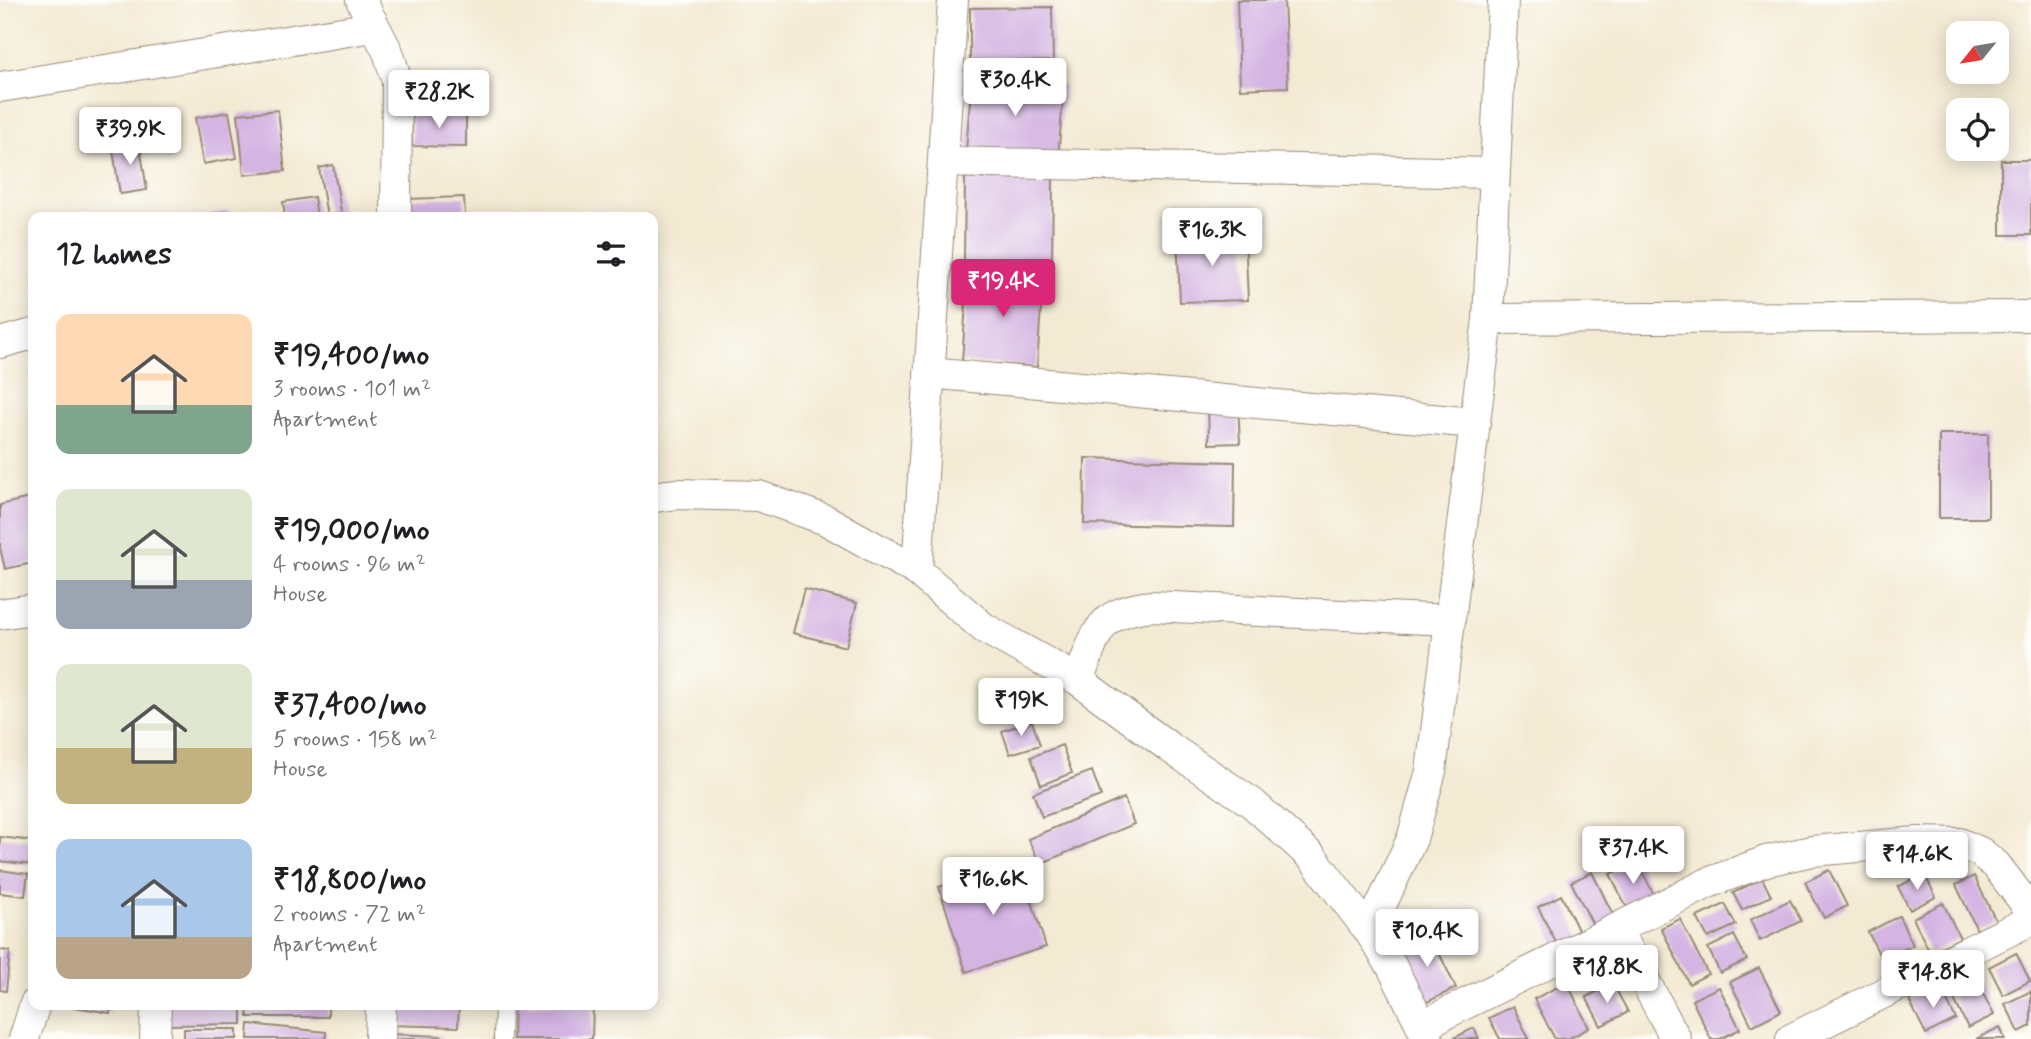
<!DOCTYPE html>
<html lang="en">
<head>
<meta charset="utf-8">
<style>
  :root { --surface:#fff; --page:#f2f2f2; --text:#202124; --muted:#757577; --accent:#db2777 }
  body { margin:0; font-family:Mynerve,sans-serif; background:var(--page); color:var(--text); height:100vh; display:flex; flex-direction:column; font-size:26px; white-space:nowrap }
  * { box-sizing:border-box; margin:0 }
  p { font-size:23px; color:var(--muted) }
  .icon { flex:none; width:38px; height:38px; fill:none; stroke:currentColor; stroke-width:2; stroke-linecap:round; stroke-linejoin:round }
  .map { position:relative; flex:1; overflow:hidden }
  .drawer { position:absolute; left:28px; top:212px; width:630px; height:798px; display:flex; flex-direction:column; background:var(--surface); border-radius:14px; box-shadow:0 4px 18px #0003 }
  .drawer>* { flex:none }
  .needle { width:46px; rotate:240deg }
  .tools { position:absolute; left:1946px; top:21px; display:grid; gap:14px }
  .tools a { display:grid; place-items:center; width:63px; height:63px; border-radius:14px; background:var(--surface); box-shadow:0 4px 18px #0003; font-size:35px }
  .price { position:absolute; translate:-50% -60px; padding:0 16px; border-radius:7px; background:#fff; color:#222; font-size:23px; line-height:46px; filter:drop-shadow(0 2px 4px #0008) }
  .price::after { content:''; position:absolute; left:50%; top:42px; width:21px; height:16px; margin-left:-10px; background:inherit; clip-path:polygon(0 0,100% 0,50% 100%) }
  .price.selected { background:var(--accent); color:#fff }
  ul { padding:0; list-style:none }
  li { display:flex; align-items:center; gap:21px; height:175px; padding:0 28px }
  li span { display:grid; place-items:center; flex:none; width:196px; height:140px; border-radius:14px; color:#555 }
  li>.icon { margin-inline-start:auto }
  span .icon { width:84px; height:84px; fill:#fffc; stroke-width:1 }
  li b { font-size:30px }
  h2 { display:flex; justify-content:space-between; align-items:center; height:84px; padding:0 28px; font-size:30px }
  .map>svg:first-child { display:block }
  .building { fill:#d4b4e3 }
  .lines { fill:none; stroke-linecap:round; stroke-linejoin:round }
  .service-casing { stroke:#978a78; stroke-width:18 }
  .minor-casing { stroke:#978a78; stroke-width:32 }
  .service { stroke:#fff; stroke-width:16 }
  .minor { stroke:#fff; stroke-width:30 }
</style>
</head>
<body>
<div class="map">
<svg width="2031" height="1039" viewBox="0 0 2031 1039">
  <rect width="100%" height="100%" fill="#fdfcf7"/>
  <filter id="ink" filterUnits="userSpaceOnUse"><feTurbulence type="fractalNoise" baseFrequency=".0143" numOctaves="2"/><feDisplacementMap in="SourceGraphic" scale="14" xChannelSelector="R" yChannelSelector="G"/><feConvolveMatrix kernelMatrix="1 2 1 2 8 2 1 2 1" color-interpolation-filters="sRGB"/></filter>
  <filter id="wash" filterUnits="userSpaceOnUse"><feTurbulence type="fractalNoise" baseFrequency=".00686" numOctaves="4" result="noise"/><feDisplacementMap in="SourceGraphic" scale="28" xChannelSelector="R" yChannelSelector="G"/><feGaussianBlur stdDeviation="1.57" result="paint"/><feColorMatrix in="noise" values="0 0 0 0 0 0 0 0 0 0 0 0 0 0 0 0 0 1.4 0 .05"/><feComposite in="paint" operator="in"/></filter>
  <g filter="url(#wash)">
    <rect width="100%" height="100%" fill="#f3ead3"/>
    <g id="blocks">
      <path class="building" d="M 1237,0 L 1284,0 L 1288,87 L 1240,89 Z
        M 1052,7 L 1053,61 L 970,62 L 970,8 Z
        M 972,76 L 1064,85 L 1058,159 L 966,151 Z
        M 278,110 L 285,171 L 244,175 L 238,114 Z
        M 229,112 L 237,158 L 203,164 L 195,118 Z
        M 412,112 L 466,113 L 466,147 L 412,146 Z
        M 139,140 L 147,190 L 120,194 L 112,144 Z
        M 2001,160 L 2031,160 L 2031,235 L 2001,235 Z
        M 333,165 L 342,217 L 327,217 L 319,168 Z
        M 965,177 L 1053,178 L 1052,262 L 964,261 Z
        M 314,197 L 317,217 L 285,217 L 283,202 Z
        M 464,197 L 465,217 L 407,217 L 406,199 Z
        M 228,211 L 229,217 L 202,217 L 202,216 Z
        M 1245,234 L 1248,300 L 1180,302 L 1177,236 Z
        M 968,272 L 1043,276 L 1037,367 L 962,362 Z
        M 1238,404 L 1240,443 L 1209,444 L 1208,405 Z
        M 1939,434 L 1988,434 L 1988,518 L 1939,518 Z
        M 1085,458 L 1235,462 L 1234,527 L 1084,524 Z
        M 33,497 L 33,563 L 5,569 L 0,548 L 0,505 Z
        M 804,589 L 857,603 L 846,647 L 793,633 Z
        M 1032,721 L 1040,745 L 1010,754 L 1002,731 Z
        M 1062,745 L 1072,773 L 1041,785 L 1031,757 Z
        M 1092,771 L 1101,796 L 1042,817 L 1033,793 Z
        M 1124,798 L 1134,824 L 1040,864 L 1028,839 Z
        M 0,837 L 33,841 L 33,865 L 0,861 Z
        M 1019,861 L 1046,947 L 966,972 L 939,887 Z
        M 1637,861 L 1655,897 L 1628,910 L 1610,874 Z
        M 0,870 L 28,874 L 25,896 L 0,893 Z
        M 1829,870 L 1847,906 L 1824,918 L 1805,882 Z
        M 1592,872 L 1615,919 L 1595,929 L 1571,882 Z
        M 1924,873 L 1936,897 L 1910,910 L 1898,887 Z
        M 1974,876 L 1996,921 L 1977,930 L 1956,885 Z
        M 1762,878 L 1771,896 L 1742,910 L 1733,893 Z
        M 1561,895 L 1583,940 L 1560,951 L 1538,907 Z
        M 1790,900 L 1801,921 L 1760,941 L 1750,920 Z
        M 1943,903 L 1960,938 L 1930,953 L 1913,918 Z
        M 1725,904 L 1736,925 L 1708,938 L 1697,917 Z
        M 1899,916 L 1913,945 L 1882,960 L 1868,932 Z
        M 1680,919 L 1708,974 L 1689,984 L 1661,928 Z
        M 1430,934 L 1456,988 L 1425,1003 L 1398,950 Z
        M 1734,935 L 1747,960 L 1720,973 L 1708,948 Z
        M 0,950 L 10,951 L 6,991 L 0,990 Z
        M 2016,953 L 2030,981 L 2003,995 L 1989,967 Z
        M 1759,968 L 1781,1011 L 1752,1026 L 1730,982 Z
        M 1976,980 L 1994,1015 L 1968,1028 L 1951,993 Z
        M 1567,982 L 1589,1028 L 1568,1039 L 1555,1039 L 1534,999 Z
        M 1613,984 L 1628,1012 L 1601,1026 L 1586,997 Z
        M 1939,985 L 1956,1019 L 1926,1034 L 1909,1000 Z
        M 1719,987 L 1740,1029 L 1720,1039 L 1711,1039 L 1692,1000 Z
        M 2031,991 L 2031,1026 L 2019,1032 L 2005,1004 Z
        M 57,1004 L 111,1004 L 110,1013 Z
        M 165,1004 L 242,1004 L 242,1024 L 165,1025 Z
        M 247,1004 L 328,1004 L 328,1017 L 248,1017 Z
        M 389,1004 L 459,1004 L 458,1027 L 389,1025 Z
        M 514,1004 L 593,1004 L 592,1039 L 513,1039 Z
        M 1513,1006 L 1529,1039 L 1500,1039 L 1489,1018 Z
        M 249,1024 L 326,1032 L 326,1039 L 248,1039 Z
        M 2000,1027 L 2005,1039 L 1976,1039 Z
        M 1474,1028 L 1479,1039 L 1452,1039 Z
        M 184,1029 L 237,1029 L 237,1039 L 184,1039 Z
        M 390,1034 L 442,1036 L 442,1039 L 390,1039 Z"/>
    </g>
  </g>
  <g filter="url(#ink)">
    <use href="#blocks" fill-opacity="0" stroke="#978a78" stroke-width="2"/>
    <g class="lines">
      <defs>
        <path id="service" d="M 502,1039 L 503,1004"/>
        <path id="minor" d="M 361,0 L 388,52 L 397,81 L 396,217
          M 0,87 L 373,27
          M 943,162 L 1495,173
          M 1488,319 L 2031,316
          M 0,343 L 33,334
          M 929,373 L 1475,423
          M 653,497 L 677,494 L 759,496 L 826,520 L 917,571 L 984,628 L 1078,680 L 1169,747 L 1252,803 L 1312,857 L 1369,931 L 1392,967 L 1428,1039
          M 917,571 L 953,0
          M 0,614 L 33,609
          M 1078,680 C 1098,632 1096,612 1152,606 L 1450,620
          M 1617,929 L 1676,1039
          M 1369,931 L 1412,839 L 1431,771 L 1488,319 L 1503,0
          M 1421,1026 L 1708,883 L 1766,861 L 1812,851 L 1917,842 L 1959,843 L 1980,852 L 1996,865 L 2031,911
          M 24,1039 L 35,1004
          M 155,1039 L 156,1004
          M 380,1039 L 381,1004
          M 1791,1039 L 2031,920"/>
      </defs>
      <use href="#service" class="service-casing"/>
      <use href="#minor" class="minor-casing"/>
      <use href="#service" class="service"/>
      <use href="#minor" class="minor"/>
    </g>
  </g>
</svg>
<div class="tools">
<a><svg class="needle" viewBox="-14 -14 28 28"><path d="M0-13l5 13h-10z" fill="#e53935"/><path d="M0 13l5-13h-10z" fill="#757577"/></svg></a>
<a><svg class="icon" aria-label="locate" viewBox="0 0 24 24"><circle cx="12" cy="12" r="6"/><path d="M12 2v4M12 18v4M2 12h4M18 12h4"/></svg></a>
</div>
<b class="price" style="left:1015px;top:118px">₹30.4K</b>
<b class="price" style="left:439px;top:130px">₹28.2K</b>
<b class="price" style="left:130px;top:167px">₹39.9K</b>
<b class="price" style="left:1212px;top:268px">₹16.3K</b>
<b class="price selected" style="left:1003px;top:319px">₹19.4K</b>
<b class="price" style="left:1021px;top:738px">₹19K</b>
<b class="price" style="left:1633px;top:886px">₹37.4K</b>
<b class="price" style="left:1917px;top:892px">₹14.6K</b>
<b class="price" style="left:993px;top:917px">₹16.6K</b>
<b class="price" style="left:1427px;top:969px">₹10.4K</b>
<b class="price" style="left:1607px;top:1005px">₹18.8K</b>
<b class="price" style="left:1933px;top:1010px">₹14.8K</b>
<section class="drawer">
<h2>12 homes<svg class="icon" aria-label="filters" viewBox="0 0 24 24"><path d="M4 7h16M4 17h16"/><circle cx="9" cy="7" r="2"/><circle cx="15" cy="17" r="2"/></svg></h2>
<ul>
<li><span style="background:linear-gradient(#ffd9b3 65%,#7fa58c 0)"><svg class="icon" aria-label="home" viewBox="0 0 24 24"><path d="M3 11l9-7 9 7M6 9v11h12V9"/></svg></span><div><b>₹19,400/mo</b><p>3 rooms · 101 m²</p><p>Apartment</p></div></li>
<li><span style="background:linear-gradient(#dfe7d0 65%,#9aa5b1 0)"><svg class="icon" aria-label="home" viewBox="0 0 24 24"><path d="M3 11l9-7 9 7M6 9v11h12V9"/></svg></span><div><b>₹19,000/mo</b><p>4 rooms · 96 m²</p><p>House</p></div></li>
<li><span style="background:linear-gradient(#dfe7d0 60%,#c2b280 0)"><svg class="icon" aria-label="home" viewBox="0 0 24 24"><path d="M3 11l9-7 9 7M6 9v11h12V9"/></svg></span><div><b>₹37,400/mo</b><p>5 rooms · 158 m²</p><p>House</p></div></li>
<li><span style="background:linear-gradient(#a9c7e8 70%,#b9a48a 0)"><svg class="icon" aria-label="home" viewBox="0 0 24 24"><path d="M3 11l9-7 9 7M6 9v11h12V9"/></svg></span><div><b>₹18,800/mo</b><p>2 rooms · 72 m²</p><p>Apartment</p></div></li>
</ul>
</section>
</div>
</body>
</html>
